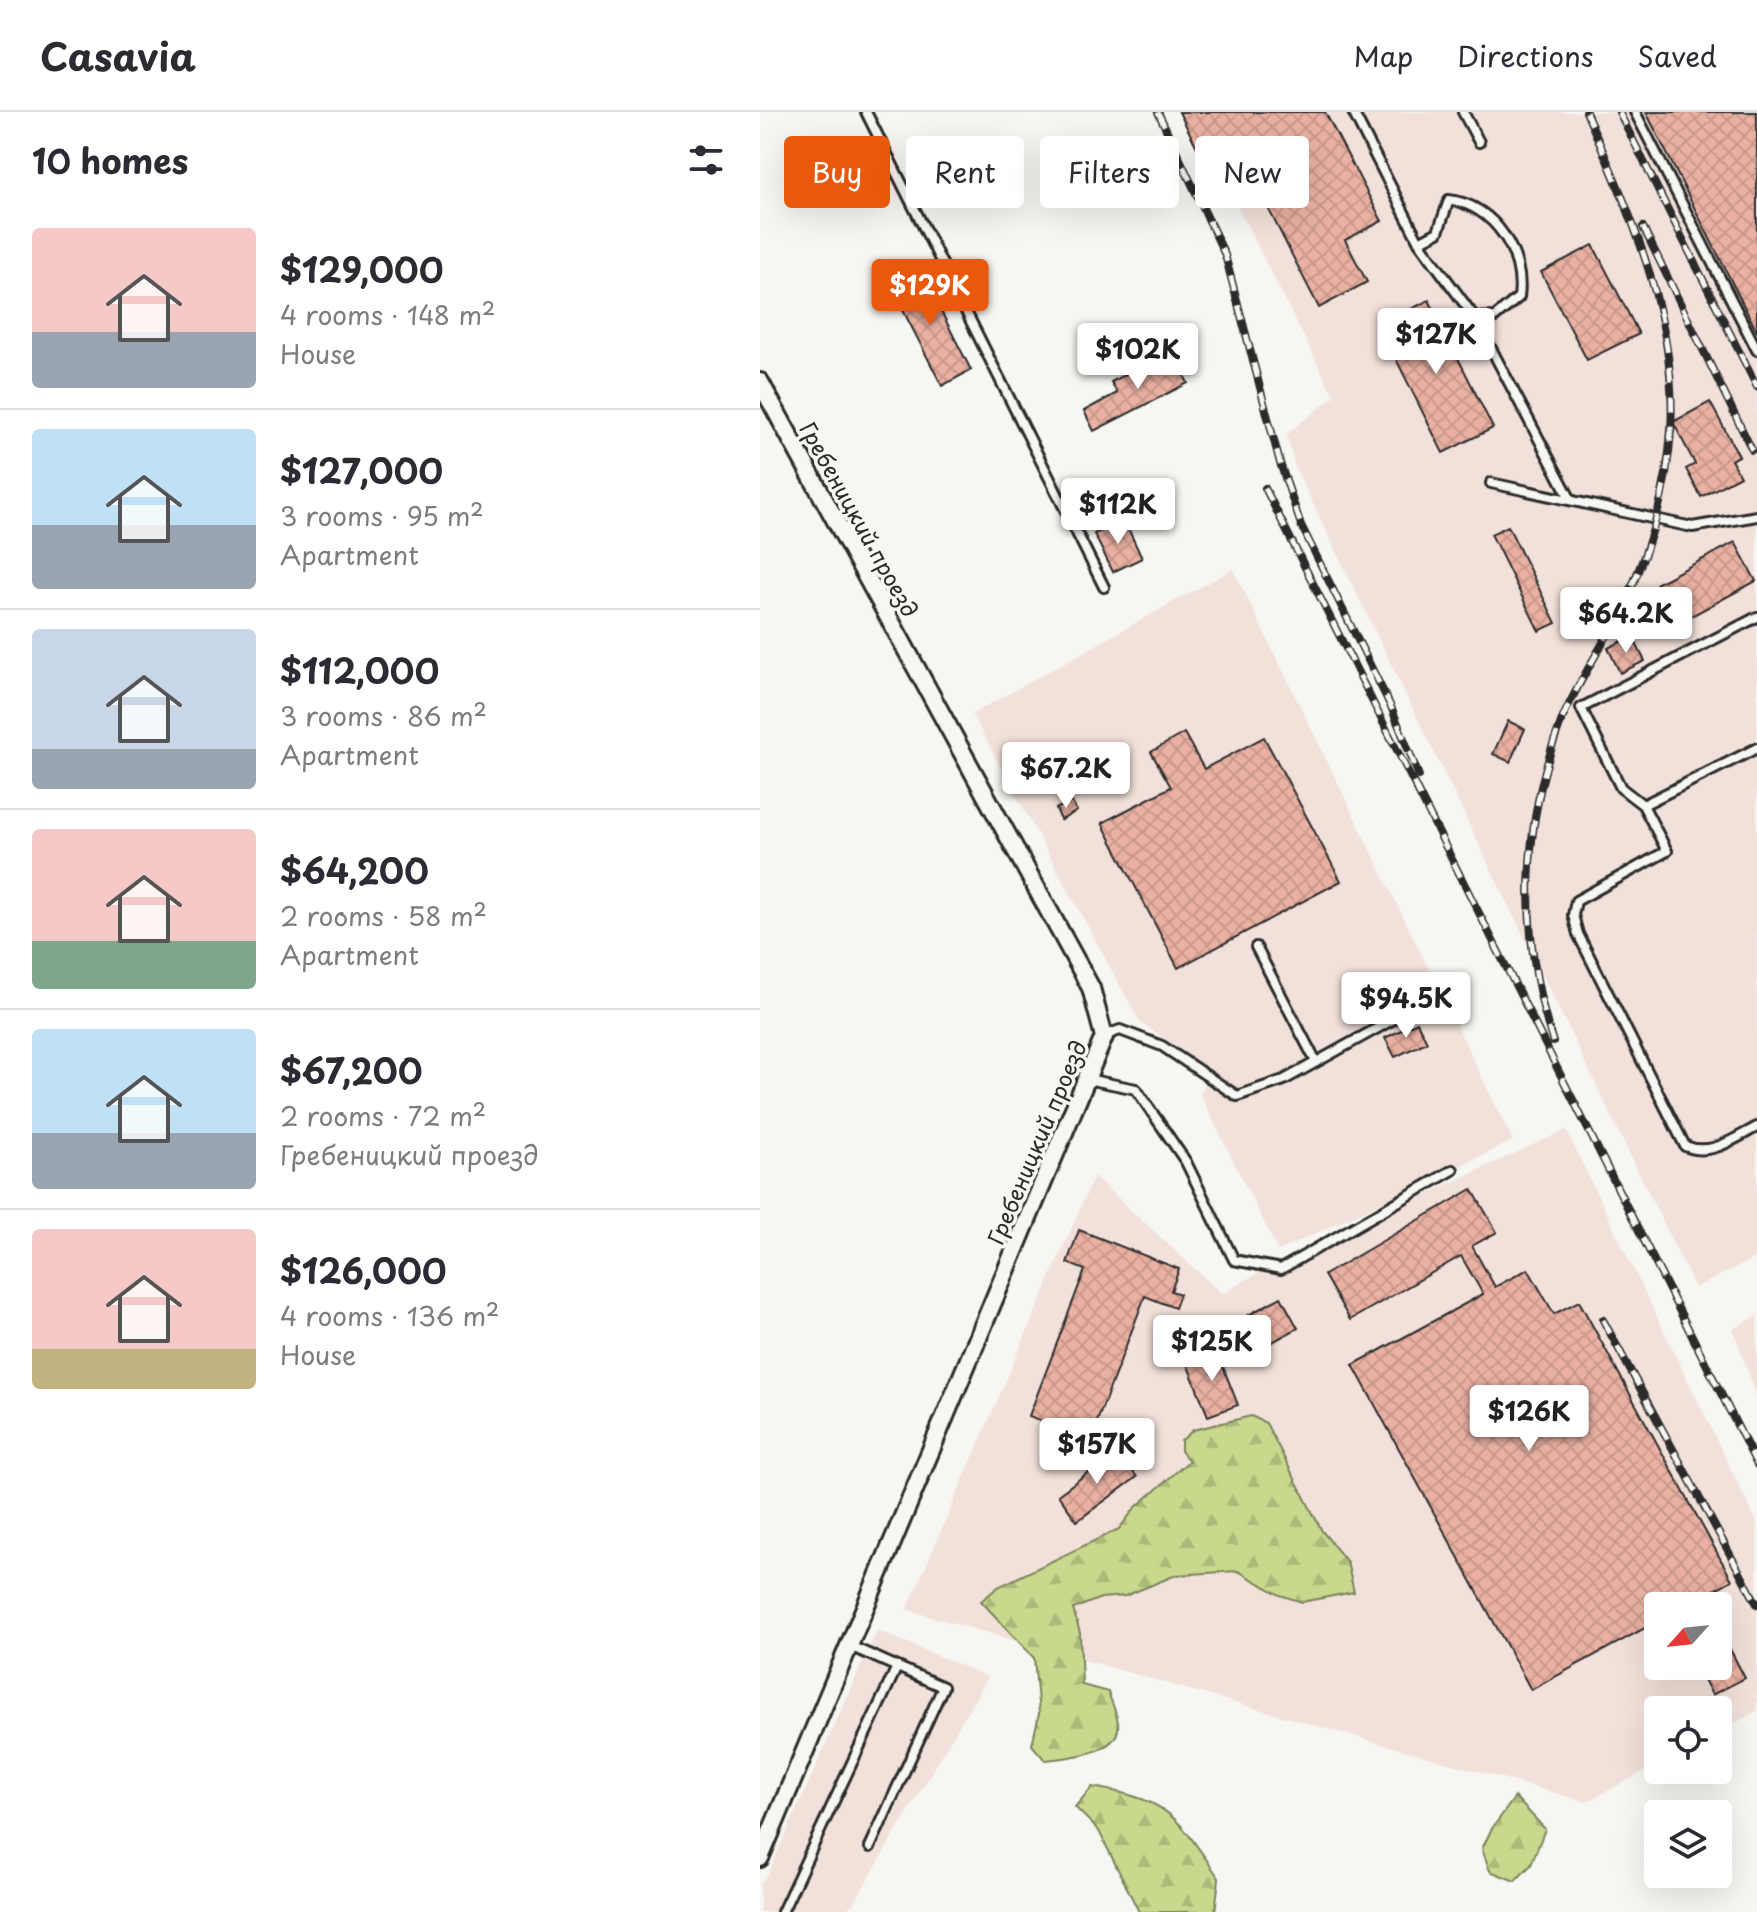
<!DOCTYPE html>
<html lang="en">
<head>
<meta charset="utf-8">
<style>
  :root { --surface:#fff; --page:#f7f7f7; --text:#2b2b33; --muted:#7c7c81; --line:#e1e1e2; --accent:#ea580c }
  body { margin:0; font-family:"Playpen Sans",sans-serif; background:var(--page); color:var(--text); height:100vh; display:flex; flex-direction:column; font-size:30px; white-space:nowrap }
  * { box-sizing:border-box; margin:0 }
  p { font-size:26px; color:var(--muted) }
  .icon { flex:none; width:44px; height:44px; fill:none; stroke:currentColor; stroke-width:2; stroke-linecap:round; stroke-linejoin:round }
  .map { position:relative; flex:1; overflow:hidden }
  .side { display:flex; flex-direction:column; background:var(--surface); width:760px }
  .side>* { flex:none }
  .guide { position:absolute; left:24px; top:24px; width:760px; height:72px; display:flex; gap:16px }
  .needle { width:52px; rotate:243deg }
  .controls { position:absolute; left:884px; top:1480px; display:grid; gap:16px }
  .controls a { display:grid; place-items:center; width:88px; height:88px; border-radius:8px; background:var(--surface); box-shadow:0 8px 32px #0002; font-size:40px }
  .price { position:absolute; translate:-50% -68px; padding:0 18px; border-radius:8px; background:#fff; color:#222; font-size:26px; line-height:52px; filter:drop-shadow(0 2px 4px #0008) }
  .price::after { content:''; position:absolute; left:50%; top:48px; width:24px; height:18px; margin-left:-12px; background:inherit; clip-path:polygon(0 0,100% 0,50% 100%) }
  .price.on { background:var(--accent); color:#fff }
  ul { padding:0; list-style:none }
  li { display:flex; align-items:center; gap:24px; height:200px; padding:0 32px }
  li+li { border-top:2px solid var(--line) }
  li span { display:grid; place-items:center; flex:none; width:224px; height:160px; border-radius:8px; color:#555 }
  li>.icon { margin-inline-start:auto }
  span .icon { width:96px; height:96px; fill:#fffc; stroke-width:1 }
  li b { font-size:34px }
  h2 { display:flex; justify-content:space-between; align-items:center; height:96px; padding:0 32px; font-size:34px }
  .chip { padding:0 28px; border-radius:8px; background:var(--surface); box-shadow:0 8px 32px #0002; font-size:28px; line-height:72px }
  .chip.on { background:var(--accent); color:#fff }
  header { display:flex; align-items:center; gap:48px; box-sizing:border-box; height:112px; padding:0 40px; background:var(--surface); border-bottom:2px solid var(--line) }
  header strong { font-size:38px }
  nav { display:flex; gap:44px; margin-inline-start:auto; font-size:28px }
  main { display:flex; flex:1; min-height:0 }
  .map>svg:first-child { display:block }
  .built { fill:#f2e1da; fill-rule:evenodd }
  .forest { fill:url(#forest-firs); stroke:#7a825c; stroke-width:2 }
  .building { fill:url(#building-cross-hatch); stroke:#2b2b2b; stroke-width:2 }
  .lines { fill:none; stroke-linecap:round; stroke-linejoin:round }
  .lane-casing { stroke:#2b2b2b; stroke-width:14 }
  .street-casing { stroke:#2b2b2b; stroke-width:22 }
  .lane { stroke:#f6f6f2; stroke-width:8 }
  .street { stroke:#f6f6f2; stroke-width:16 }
  .rail-casing { stroke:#2b2b2b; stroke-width:8 }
  .rail { stroke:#f6f6f2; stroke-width:5; stroke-dasharray:15; stroke-linecap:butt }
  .labels { text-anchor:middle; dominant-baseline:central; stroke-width:7; stroke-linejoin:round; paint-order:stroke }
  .street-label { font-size:22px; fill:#2b2b2b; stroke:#f6f6f2 }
</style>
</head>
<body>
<header>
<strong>Casavia</strong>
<nav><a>Map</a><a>Directions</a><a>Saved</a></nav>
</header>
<main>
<section class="side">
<h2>10 homes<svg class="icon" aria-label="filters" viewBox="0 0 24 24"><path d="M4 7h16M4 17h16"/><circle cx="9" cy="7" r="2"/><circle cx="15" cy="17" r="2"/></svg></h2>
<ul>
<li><span style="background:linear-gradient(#f6c9c9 65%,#9aa5b1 0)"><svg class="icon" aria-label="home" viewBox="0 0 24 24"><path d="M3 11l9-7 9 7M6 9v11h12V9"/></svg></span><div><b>$129,000</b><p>4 rooms · 148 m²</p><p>House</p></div></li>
<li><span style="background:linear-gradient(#bfe0f5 60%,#9aa5b1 0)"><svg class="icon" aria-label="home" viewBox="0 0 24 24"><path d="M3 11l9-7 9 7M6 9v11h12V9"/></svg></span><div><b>$127,000</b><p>3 rooms · 95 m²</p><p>Apartment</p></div></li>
<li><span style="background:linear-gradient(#c9d6e8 75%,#9aa5b1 0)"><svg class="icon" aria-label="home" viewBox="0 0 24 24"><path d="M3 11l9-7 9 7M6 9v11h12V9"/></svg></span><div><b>$112,000</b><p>3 rooms · 86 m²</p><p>Apartment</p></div></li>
<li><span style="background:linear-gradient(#f6c9c9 70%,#7fa58c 0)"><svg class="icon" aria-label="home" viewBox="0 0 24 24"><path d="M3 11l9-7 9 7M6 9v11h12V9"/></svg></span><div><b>$64,200</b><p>2 rooms · 58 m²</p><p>Apartment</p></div></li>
<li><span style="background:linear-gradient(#bfe0f5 65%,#9aa5b1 0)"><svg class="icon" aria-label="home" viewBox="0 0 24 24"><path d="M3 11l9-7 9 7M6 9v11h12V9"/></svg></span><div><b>$67,200</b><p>2 rooms · 72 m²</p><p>Гребеницкий проезд</p></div></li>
<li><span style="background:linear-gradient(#f6c9c9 75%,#c2b280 0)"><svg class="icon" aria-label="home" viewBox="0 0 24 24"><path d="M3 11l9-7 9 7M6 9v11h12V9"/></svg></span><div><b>$126,000</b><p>4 rooms · 136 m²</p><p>House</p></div></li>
</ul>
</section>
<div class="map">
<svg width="997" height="1800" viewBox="0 0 997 1800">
  <defs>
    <pattern id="forest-firs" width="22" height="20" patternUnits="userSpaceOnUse" patternTransform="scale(2)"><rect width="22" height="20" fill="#c8d88c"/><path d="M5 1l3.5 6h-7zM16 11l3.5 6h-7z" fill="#acba79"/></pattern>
    <pattern id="building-cross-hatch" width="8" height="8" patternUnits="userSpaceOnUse" patternTransform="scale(2)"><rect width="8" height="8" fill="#eab1a3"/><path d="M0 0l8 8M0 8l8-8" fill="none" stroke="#c9988c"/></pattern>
  </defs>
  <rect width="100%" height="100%" fill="#f6f6f2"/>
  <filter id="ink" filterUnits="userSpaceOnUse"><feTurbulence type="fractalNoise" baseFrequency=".0125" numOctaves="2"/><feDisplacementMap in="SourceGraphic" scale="16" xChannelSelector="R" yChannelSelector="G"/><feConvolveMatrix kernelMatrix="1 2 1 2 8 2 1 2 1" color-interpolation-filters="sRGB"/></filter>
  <g filter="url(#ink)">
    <path class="built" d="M 429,0 L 997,0 L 997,1145 L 935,1176 L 535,355 L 527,322 L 574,284 Z
      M 473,457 L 753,1029 L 518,1139 L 440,982 L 451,959 L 380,910 L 212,602 Z
      M 806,1018 L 997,1411 L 997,1599 L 958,1620 L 958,1598 L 898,1598 L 898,1652 L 827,1690 L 147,1498 L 334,1064 L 462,1182 L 517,1150 ZM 898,1494 L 958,1494 L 958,1554 L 898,1554 Z
      M 997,1204 L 997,1285 L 973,1217 Z
      M 117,1518 L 228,1565 L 94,1791 L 83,1800 L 0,1800 L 0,1772 L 8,1762 Z"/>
    <path class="forest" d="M 491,1304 L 506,1311 L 562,1419 L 587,1450 L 594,1480 L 542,1490 L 520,1483 L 478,1459 L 416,1463 L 365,1484 L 341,1486 L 313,1497 L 320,1521 L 322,1573 L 348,1580 C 351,1589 357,1601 358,1611 C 362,1642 306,1646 285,1648 L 272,1633 L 279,1602 L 274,1546 L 221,1489 L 238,1475 L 359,1417 L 375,1396 L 429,1349 L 421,1339 L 421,1329 L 433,1318 Z
      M 332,1675 C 411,1688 416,1704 459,1766 L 455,1800 L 379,1800 L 339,1719 L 315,1695 Z
      M 755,1685 L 785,1717 L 771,1753 L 755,1769 L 730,1759 L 722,1737 L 731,1718 Z"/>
    <path class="building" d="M 419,0 L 565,0 L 622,109 L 585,128 L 607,170 L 559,196 L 477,35 L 445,51 Z
      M 886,0 L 997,0 L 997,220 Z
      M 833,133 L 879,222 L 827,248 L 781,160 Z
      M 159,156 L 211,258 L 182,274 L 129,171 Z
      M 669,188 L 733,316 L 683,341 L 619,213 Z
      M 406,241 L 411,251 L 416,248 L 428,271 L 334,319 L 324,299 L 357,281 L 351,270 Z
      M 950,290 L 979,344 L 971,348 L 980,364 L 941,385 L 926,357 L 935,352 L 913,310 Z
      M 364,408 L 382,446 L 353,460 L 334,422 Z
      M 748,414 L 796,511 L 779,519 L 731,422 Z
      M 975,430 L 996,469 L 917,512 L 896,472 Z
      M 872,524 L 885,549 L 860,561 L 848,536 Z
      M 748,609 L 765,617 L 750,650 L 733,642 Z
      M 424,621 L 444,657 L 504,625 L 581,769 L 418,856 L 342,711 L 411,675 L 391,640 Z
      M 311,689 L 317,699 L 301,708 L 296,697 Z
      M 657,910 L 667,930 L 635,945 L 625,926 Z
      M 712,1077 L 737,1120 L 712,1134 L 735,1175 L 768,1157 L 794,1202 L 819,1189 L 972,1468 L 925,1494 L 898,1494 L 898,1509 L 771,1578 L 593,1253 L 723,1182 L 701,1144 L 590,1208 L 564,1163 Z
      M 319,1118 L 419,1157 L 411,1179 L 420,1182 L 415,1196 L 385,1184 L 330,1328 L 269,1304 L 325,1158 L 307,1151 Z
      M 521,1185 L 538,1216 L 490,1242 L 474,1211 Z
      M 456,1237 L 478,1293 L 448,1304 L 426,1249 Z
      M 357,1339 L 377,1365 L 317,1409 L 298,1383 Z
      M 958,1514 L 985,1566 L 952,1583 L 937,1554 L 958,1554 Z"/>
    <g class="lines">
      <defs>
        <path id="lane" d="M 106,0 L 344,475
          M 593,0 L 659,130 L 715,206 L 811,388
          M 703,0 L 719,30
          M 875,0 L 997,238
          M 659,130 L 678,120 L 689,88 C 735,93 765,143 759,185 L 735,205 L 715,206
          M 731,371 L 932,415 L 997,404
          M 997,505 L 821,596 L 861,676 L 883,693 L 997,636
          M 883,693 L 907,739 L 816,789 L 813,803 L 818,822 L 925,1034 C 951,1045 973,1027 997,1015
          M 496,835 L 556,950
          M 344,924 L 360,918 L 402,934 L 477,984 L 524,968 L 652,897
          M 327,967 L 376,977 L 426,1050 L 474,1148 L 521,1157 L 693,1058
          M 90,1534 L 183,1575 L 110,1735
          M 22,1800 L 136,1557"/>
        <path id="street" d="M 0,270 L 331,876 L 344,925 L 0,1746"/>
      </defs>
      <use href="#lane" class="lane-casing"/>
      <use href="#street" class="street-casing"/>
      <use href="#lane" class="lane"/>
      <use href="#street" class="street"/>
      <defs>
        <path id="rail" d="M 398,0 L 465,143 L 520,351 L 541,413 L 632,597 L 659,664
          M 859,0 L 997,275
          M 883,115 L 992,338
          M 505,376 L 997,1353
          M 793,930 C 759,827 761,712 801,610 C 817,571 842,535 861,498 C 889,441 907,382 911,318 C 918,207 870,100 826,0
          M 843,1208 L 997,1492"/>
      </defs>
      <use href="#rail" class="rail-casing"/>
      <use href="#rail" class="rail"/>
    </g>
  </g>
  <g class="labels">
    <g class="street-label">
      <text transform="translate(100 407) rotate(61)">Гребеницкий проезд</text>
      <text transform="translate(276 1030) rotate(-67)">Гребеницкий проезд</text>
    </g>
  </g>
</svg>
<div class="controls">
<a><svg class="needle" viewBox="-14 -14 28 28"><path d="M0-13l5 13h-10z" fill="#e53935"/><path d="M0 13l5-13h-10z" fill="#7c7c81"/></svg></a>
<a><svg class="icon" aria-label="locate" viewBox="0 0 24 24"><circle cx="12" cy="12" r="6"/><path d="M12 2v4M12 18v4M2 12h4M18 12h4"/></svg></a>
<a><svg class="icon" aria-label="layers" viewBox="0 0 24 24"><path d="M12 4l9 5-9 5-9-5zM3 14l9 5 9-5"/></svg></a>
</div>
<b class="price on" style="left:170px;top:215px">$129K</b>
<b class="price" style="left:676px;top:264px">$127K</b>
<b class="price" style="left:378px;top:279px">$102K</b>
<b class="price" style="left:358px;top:434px">$112K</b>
<b class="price" style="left:866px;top:543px">$64.2K</b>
<b class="price" style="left:306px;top:698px">$67.2K</b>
<b class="price" style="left:646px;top:928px">$94.5K</b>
<b class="price" style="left:452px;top:1271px">$125K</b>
<b class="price" style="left:769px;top:1341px">$126K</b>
<b class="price" style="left:337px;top:1374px">$157K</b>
<div class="guide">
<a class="chip on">Buy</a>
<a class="chip">Rent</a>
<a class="chip">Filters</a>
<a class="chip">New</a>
</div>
</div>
</main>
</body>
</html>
